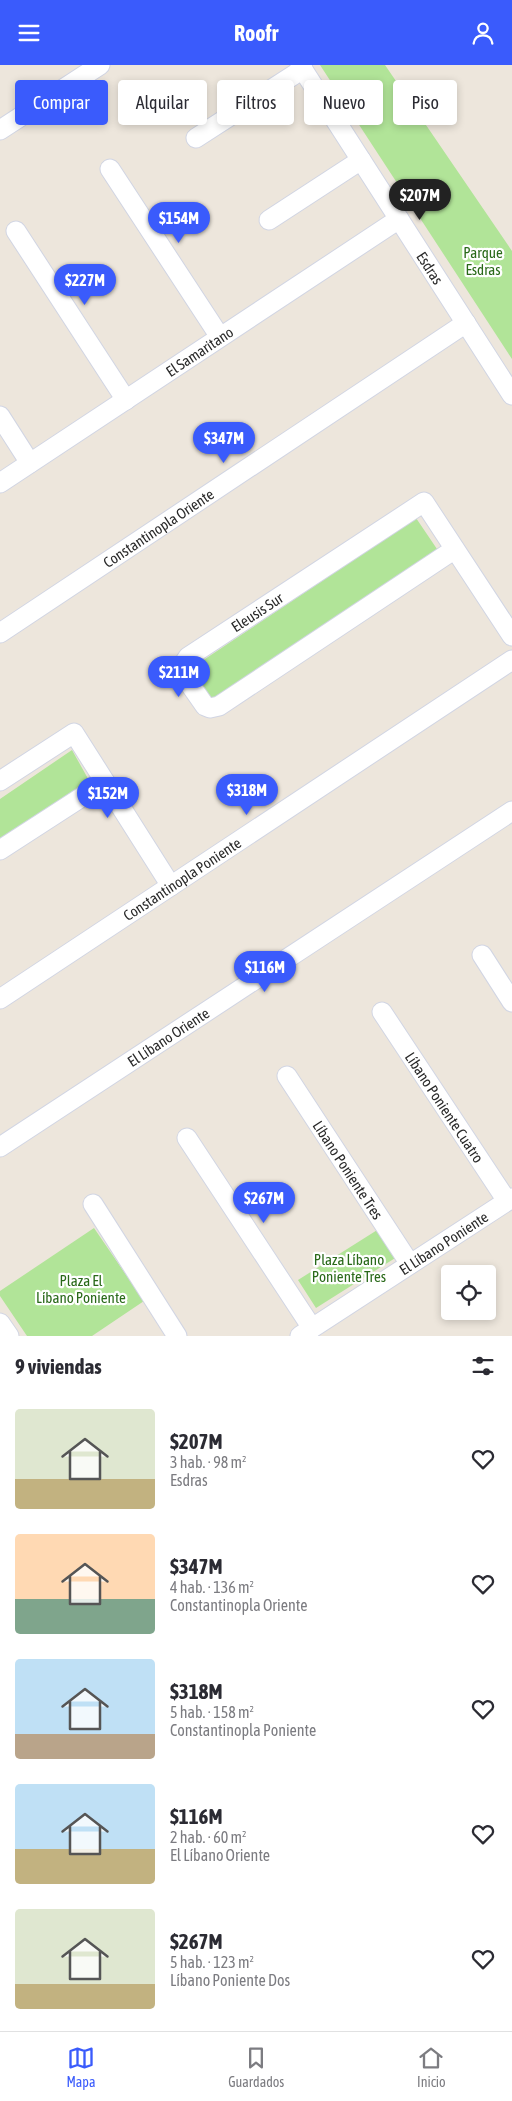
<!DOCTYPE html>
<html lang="es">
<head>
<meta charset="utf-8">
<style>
  :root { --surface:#fff; --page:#f7f7f7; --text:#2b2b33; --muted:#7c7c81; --line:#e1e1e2; --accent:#3a5bfc }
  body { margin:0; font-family:"Asap Condensed",sans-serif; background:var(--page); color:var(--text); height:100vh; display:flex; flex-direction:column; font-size:19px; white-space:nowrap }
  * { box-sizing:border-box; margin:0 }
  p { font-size:16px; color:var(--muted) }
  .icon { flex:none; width:28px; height:28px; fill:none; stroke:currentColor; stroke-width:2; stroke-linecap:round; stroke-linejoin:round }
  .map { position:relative; height:1271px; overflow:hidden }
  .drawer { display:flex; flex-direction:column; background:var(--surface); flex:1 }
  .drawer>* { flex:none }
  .hud { position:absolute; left:15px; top:15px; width:482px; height:45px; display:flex; gap:10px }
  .buttons { position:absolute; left:441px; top:1200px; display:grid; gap:10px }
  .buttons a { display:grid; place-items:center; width:55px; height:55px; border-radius:5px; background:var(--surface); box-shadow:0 2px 8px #0003; font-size:25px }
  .price { position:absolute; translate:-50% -42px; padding:0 11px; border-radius:18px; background:var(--accent); color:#fff; font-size:16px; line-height:32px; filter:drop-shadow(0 1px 2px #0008) }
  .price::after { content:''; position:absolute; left:50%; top:30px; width:15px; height:11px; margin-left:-8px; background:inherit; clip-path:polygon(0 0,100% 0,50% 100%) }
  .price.current { background:#222; color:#fff }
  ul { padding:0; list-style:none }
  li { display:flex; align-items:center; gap:15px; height:125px; padding:0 15px }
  li span { display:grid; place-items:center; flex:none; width:140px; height:100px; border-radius:5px; color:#555 }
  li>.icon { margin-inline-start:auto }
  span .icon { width:60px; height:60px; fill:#fffc; stroke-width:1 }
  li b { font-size:21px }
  h2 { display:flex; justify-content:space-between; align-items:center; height:60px; padding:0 15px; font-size:21px }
  .pill { padding:0 18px; border-radius:5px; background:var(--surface); box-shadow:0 2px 8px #0003; font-size:18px; line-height:45px }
  .pill.current { background:var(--accent); color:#fff }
  header { display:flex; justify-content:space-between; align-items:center; height:65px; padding:0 15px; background:var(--accent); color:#fff; font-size:22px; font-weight:700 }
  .tab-bar { display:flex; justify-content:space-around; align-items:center; height:70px; border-top:1px solid var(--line); background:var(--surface); font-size:14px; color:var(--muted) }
  .tab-bar a { display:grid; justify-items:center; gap:2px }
  .tab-bar .current { color:var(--accent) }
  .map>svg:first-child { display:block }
  .green { fill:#b1e498 }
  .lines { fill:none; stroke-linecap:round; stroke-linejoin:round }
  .street-casing { stroke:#d1d5e3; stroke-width:21 }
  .street { stroke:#fff; stroke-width:19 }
  .labels { text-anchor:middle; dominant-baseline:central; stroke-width:4.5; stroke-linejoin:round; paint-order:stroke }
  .park-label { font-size:15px; fill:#296919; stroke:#fff }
  .street-label { font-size:15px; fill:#2a2a2a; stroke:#fff }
</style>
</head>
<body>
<header><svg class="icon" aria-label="menu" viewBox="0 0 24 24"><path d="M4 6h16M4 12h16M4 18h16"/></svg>Roofr<svg class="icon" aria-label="person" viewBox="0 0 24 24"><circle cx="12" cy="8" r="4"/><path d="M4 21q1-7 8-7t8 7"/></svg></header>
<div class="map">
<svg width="512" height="1271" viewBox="0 0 512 1271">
  <rect width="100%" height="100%" fill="#ede6dc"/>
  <path class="green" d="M 320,0 L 385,0 L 512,186 L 512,294 Z
    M 416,453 L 437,484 L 210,638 L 190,604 Z
    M 72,685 L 91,719 L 0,778 L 0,734 Z
    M 382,1162 L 400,1190 L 316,1243 L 298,1215 Z
    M 94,1163 L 144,1236 L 92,1271 L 27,1271 L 0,1231 L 0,1226 Z"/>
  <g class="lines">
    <defs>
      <g id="street">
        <path id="s1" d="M 300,0 L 512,330"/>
        <path d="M 0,65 L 100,0"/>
        <path d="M 196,73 L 303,4"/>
        <path d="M 110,104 L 220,272"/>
        <path d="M 269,155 L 361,95"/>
        <path d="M 16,166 L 126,335"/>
        <path d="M 0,351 L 30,398"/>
        <path id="s2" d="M 0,418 L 399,154"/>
        <path id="s3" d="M 455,484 L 219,641 L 210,643 L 205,641 L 184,611 L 182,601 L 188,592 L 424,437 L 512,571"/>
        <path id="s4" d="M 0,568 L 466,258"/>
        <path d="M 0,716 L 74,668 L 171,821"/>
        <path d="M 0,785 L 105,717"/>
        <path d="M 482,890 L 512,937"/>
        <path id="s5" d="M 0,934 L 512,595"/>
        <path id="s6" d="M 382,947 L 507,1136"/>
        <path id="s7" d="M 287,1011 L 410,1199"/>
        <path d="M 187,1073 L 312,1263"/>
        <path id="s8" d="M 0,1082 L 512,746"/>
        <path d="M 93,1139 L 177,1271"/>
        <path d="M 0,1258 L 9,1271"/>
        <path id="s9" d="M 300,1271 L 512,1133"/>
      </g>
    </defs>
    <use href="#street" class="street-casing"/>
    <use href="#street" class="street"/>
  </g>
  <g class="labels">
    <g class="park-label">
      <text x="483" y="187">Parque<tspan x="483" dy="17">Esdras</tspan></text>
      <text x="349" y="1194">Plaza Líbano<tspan x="349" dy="17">Poniente Tres</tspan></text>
      <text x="81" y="1215">Plaza El<tspan x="81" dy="17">Líbano Poniente</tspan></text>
    </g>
    <g class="street-label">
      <text stroke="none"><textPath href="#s1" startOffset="241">Esdras</textPath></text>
      <text stroke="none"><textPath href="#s2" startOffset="239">El Samaritano</textPath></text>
      <text stroke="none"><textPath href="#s4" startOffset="190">Constantinopla Oriente</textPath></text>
      <text stroke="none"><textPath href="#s3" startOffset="438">Eleusis Sur</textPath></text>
      <text stroke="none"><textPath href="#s5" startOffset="218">Constantinopla Poniente</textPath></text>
      <text stroke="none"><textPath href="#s8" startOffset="201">El Líbano Oriente</textPath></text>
      <text stroke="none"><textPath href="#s6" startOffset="114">Líbano Poniente Cuatro</textPath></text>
      <text stroke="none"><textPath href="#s7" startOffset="112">Líbano Poniente Tres</textPath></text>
      <text stroke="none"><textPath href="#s9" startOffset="171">El Líbano Poniente</textPath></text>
    </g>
  </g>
</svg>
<div class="buttons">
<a><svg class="icon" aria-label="locate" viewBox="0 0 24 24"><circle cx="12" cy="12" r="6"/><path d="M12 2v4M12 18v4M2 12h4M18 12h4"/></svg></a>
</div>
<b class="price current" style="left:420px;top:156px">$207M</b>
<b class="price" style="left:179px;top:179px">$154M</b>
<b class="price" style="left:85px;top:241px">$227M</b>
<b class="price" style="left:224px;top:399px">$347M</b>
<b class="price" style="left:179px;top:633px">$211M</b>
<b class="price" style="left:247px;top:751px">$318M</b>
<b class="price" style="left:108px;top:754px">$152M</b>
<b class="price" style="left:265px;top:928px">$116M</b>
<b class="price" style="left:264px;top:1159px">$267M</b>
<div class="hud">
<a class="pill current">Comprar</a>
<a class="pill">Alquilar</a>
<a class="pill">Filtros</a>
<a class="pill">Nuevo</a>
<a class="pill">Piso</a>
</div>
</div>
<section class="drawer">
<h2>9 viviendas<svg class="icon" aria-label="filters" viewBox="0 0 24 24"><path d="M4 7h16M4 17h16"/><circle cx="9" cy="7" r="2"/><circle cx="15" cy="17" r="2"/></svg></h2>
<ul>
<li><span style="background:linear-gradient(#dfe7d0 70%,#c2b280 0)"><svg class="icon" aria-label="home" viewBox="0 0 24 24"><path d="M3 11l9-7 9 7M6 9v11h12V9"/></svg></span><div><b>$207M</b><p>3 hab. · 98 m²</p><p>Esdras</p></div><svg class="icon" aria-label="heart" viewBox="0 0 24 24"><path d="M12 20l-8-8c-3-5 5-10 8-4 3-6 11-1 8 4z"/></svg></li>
<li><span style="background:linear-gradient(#ffd9b3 65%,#7fa58c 0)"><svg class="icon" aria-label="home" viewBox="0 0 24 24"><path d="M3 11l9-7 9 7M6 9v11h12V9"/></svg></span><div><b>$347M</b><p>4 hab. · 136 m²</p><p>Constantinopla Oriente</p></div><svg class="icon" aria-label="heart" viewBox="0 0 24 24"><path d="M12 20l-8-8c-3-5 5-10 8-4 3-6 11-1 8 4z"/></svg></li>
<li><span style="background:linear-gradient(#bfe0f5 75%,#b9a48a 0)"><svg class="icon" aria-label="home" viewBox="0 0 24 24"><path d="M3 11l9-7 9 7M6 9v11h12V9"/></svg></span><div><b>$318M</b><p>5 hab. · 158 m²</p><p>Constantinopla Poniente</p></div><svg class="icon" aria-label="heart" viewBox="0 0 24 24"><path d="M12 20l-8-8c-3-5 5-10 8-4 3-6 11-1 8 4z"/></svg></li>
<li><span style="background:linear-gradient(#bfe0f5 65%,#c2b280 0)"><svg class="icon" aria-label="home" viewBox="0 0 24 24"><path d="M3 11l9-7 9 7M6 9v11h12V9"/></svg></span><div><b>$116M</b><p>2 hab. · 60 m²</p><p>El Líbano Oriente</p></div><svg class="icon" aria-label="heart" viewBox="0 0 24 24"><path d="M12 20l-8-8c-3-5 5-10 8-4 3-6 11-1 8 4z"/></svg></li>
<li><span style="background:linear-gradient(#dfe7d0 75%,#c2b280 0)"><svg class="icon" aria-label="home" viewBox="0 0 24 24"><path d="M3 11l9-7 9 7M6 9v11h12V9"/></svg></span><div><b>$267M</b><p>5 hab. · 123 m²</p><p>Líbano Poniente Dos</p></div><svg class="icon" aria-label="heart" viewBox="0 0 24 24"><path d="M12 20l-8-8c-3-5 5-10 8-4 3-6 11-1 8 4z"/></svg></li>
</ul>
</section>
<nav class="tab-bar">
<a class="current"><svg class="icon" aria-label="map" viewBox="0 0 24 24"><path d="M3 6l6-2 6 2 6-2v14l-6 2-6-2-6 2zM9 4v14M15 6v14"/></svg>Mapa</a>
<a><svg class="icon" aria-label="saved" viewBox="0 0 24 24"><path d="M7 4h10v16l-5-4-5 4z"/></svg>Guardados</a>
<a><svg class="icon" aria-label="home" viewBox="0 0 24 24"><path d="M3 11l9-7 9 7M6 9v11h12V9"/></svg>Inicio</a>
</nav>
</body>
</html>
